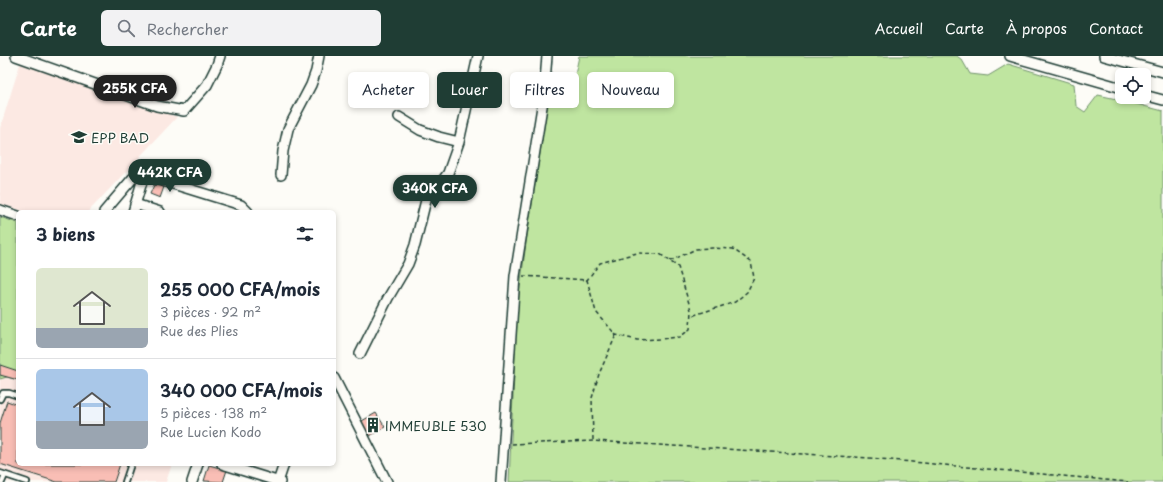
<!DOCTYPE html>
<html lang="fr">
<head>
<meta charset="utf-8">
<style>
  :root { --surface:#fff; --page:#f2f2f3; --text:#1f2937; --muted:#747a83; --line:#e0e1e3; --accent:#1f3d34 }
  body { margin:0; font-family:"Playpen Sans",sans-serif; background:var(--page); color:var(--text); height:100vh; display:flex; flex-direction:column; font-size:15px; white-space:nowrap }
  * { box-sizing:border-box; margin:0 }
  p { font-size:13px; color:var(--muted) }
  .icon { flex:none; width:22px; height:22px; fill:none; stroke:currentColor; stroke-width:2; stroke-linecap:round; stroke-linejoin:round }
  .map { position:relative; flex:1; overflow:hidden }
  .drawer { position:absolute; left:16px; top:154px; width:320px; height:256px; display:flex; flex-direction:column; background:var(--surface); border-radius:6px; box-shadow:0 2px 6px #0003 }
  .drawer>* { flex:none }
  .banner { position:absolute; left:348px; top:16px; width:380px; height:36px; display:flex; gap:8px }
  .tools { position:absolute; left:1115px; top:12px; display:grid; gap:8px }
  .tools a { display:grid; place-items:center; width:36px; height:36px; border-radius:6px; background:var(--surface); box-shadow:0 2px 6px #0003; font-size:20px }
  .price { position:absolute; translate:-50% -34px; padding:0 9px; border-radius:14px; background:var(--accent); color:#fff; font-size:13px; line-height:26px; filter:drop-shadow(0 1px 2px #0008) }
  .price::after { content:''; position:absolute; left:50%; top:24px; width:12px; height:9px; margin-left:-6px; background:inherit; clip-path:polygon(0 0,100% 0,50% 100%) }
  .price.active { background:#222; color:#fff }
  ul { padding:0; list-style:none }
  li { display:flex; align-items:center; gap:12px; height:100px; padding:0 20px }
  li+li { border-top:1px solid var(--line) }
  li span { display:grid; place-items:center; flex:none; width:112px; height:80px; border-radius:6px; color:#555 }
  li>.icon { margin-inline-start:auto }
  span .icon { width:48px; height:48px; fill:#fffc; stroke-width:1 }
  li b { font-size:17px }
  h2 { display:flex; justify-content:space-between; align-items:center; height:48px; padding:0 20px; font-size:17px }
  .tag { padding:0 14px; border-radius:6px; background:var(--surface); box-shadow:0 2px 6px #0003; font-size:14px; line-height:36px }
  .tag.active { background:var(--accent); color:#fff }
  header { display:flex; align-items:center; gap:24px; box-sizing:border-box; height:56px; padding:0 20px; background:var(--accent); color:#fff }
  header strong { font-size:19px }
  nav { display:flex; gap:22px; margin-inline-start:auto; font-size:14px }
  .search { width:280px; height:36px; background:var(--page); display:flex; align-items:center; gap:10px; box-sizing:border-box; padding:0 14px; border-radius:6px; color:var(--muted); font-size:15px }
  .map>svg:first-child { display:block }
  .built { fill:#fce9e3 }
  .green { fill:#bfe5a0; stroke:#6f916a }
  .building { fill:#f9beb5; stroke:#1f3d34 }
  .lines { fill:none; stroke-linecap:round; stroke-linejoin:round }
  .service-casing { stroke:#1f3d34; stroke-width:8 }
  .minor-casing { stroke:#1f3d34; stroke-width:12 }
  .path { stroke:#1f3d34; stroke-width:1.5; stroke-dasharray:4 3; stroke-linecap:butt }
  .service { stroke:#fdfcf7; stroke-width:4.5 }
  .minor { stroke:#fdfcf7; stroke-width:9 }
  .labels { text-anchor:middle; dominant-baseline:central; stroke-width:3; stroke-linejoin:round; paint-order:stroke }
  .poi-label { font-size:13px; fill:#1f3d34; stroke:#fdfcf7; text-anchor:start }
</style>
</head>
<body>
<header>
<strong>Carte</strong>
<div class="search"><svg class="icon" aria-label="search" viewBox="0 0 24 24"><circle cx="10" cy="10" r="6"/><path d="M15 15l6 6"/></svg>Rechercher</div>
<nav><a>Accueil</a><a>Carte</a><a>À propos</a><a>Contact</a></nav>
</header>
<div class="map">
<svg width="1163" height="426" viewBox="0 0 1163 426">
  <rect width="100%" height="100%" fill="#fdfcf7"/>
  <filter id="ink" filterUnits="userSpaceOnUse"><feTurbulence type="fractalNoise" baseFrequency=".025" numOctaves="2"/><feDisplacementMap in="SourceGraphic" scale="8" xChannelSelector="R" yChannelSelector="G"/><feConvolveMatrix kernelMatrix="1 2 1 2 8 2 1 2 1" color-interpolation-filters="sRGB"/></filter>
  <g filter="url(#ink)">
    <path class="built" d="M 21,5 L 177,61 L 88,156 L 26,156 L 0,148 L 0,72 Z
      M 0,319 L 18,324 L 18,408 L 172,408 L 166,426 L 0,426 Z"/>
    <path class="green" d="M 579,0 L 957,0 L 962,4 L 970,18 L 988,20 L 1008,8 L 1074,28 L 1076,50 L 1085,56 L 1098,39 L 1121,44 L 1163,55 L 1163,426 L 509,426 L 517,255 L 526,187 L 546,58 L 550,37 L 560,36 L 575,19 Z
      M 0,161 L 18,167 L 18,324 L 7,321 L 0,323 Z"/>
    <path class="building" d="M 154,129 L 164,131 L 160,142 L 150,138 Z
      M 0,309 L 18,315 L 18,324 L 0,319 Z
      M 7,345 L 18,349 L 18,408 L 120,408 L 114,426 L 57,426 L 0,408 L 0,367 Z
      M 376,357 L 385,371 L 370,380 L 360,366 Z
      M 209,409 L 227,414 L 223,426 L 204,425 Z"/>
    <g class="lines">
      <defs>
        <path id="service" d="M 0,343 L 3,337 L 9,337 L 18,340
          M 0,417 L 27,426
          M 2,426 L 5,419
          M 125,426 L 131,408"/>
        <path id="minor" d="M 16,0 L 157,50 L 184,55 L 207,29 L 217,9 L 220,0
          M 1010,0 L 1122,32
          M 1104,0 L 1163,16
          M 1144,39 L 1163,44
          M 399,61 L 420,74 L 439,81 L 459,86
          M 281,119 L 283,95 L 288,73 L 311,29 L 316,15 L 319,0
          M 135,148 L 160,156
          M 0,154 L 18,160
          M 104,156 L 133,122 L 139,119 L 144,119 L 241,149 L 248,156
          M 133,156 L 144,119
          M 360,298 L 388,242 L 408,208 L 415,189 L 426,144 L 430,135 L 438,128 L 443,124 L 448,117 L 459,86 L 478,0
          M 334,322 L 387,426
          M 222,408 L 280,426
          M 192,426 L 198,408
          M 278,426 L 284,408
          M 501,426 L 515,220 L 544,38 L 547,0"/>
      </defs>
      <use href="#service" class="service-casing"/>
      <use href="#minor" class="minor-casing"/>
      <path class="path" d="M 670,205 L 696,193 L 712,192 L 733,193 L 751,206 L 754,222 L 747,236 L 735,246 L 691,260
        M 523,220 L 587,224 L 600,207 L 637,197 L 660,198 L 678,211 L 691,254 L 690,273 L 680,281 L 660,283 L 637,284 L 616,279 L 596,256 L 587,224
        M 593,384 L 592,342 L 599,318 L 616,279
        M 512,388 L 593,385 L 869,402 L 1128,426"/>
      <use href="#service" class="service"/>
      <use href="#minor" class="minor"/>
    </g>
  </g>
  <defs>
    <symbol id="school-bare" viewBox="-9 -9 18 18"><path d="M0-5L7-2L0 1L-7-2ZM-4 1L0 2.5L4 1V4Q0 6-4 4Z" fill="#1f3d34" stroke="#fdfcf7" stroke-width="2.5" paint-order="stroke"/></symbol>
    <symbol id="building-bare" viewBox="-9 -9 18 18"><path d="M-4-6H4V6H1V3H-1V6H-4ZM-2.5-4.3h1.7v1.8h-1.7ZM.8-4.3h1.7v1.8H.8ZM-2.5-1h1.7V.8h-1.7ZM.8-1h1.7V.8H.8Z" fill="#1f3d34" stroke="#fdfcf7" stroke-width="2.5" paint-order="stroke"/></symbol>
  </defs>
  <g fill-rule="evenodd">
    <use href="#school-bare" x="68" y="70" width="22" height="22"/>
    <use href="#building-bare" x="362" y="358" width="22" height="22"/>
  </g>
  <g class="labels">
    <g class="poi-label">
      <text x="91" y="81">EPP BAD</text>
      <text x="385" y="369">IMMEUBLE 530</text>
    </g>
  </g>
</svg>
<div class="tools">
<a><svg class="icon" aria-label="locate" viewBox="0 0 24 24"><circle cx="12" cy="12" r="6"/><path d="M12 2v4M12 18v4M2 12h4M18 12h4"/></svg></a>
</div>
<b class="price active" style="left:135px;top:53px">255K CFA</b>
<b class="price" style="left:170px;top:137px">442K CFA</b>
<b class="price" style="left:435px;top:153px">340K CFA</b>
<div class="banner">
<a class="tag">Acheter</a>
<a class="tag active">Louer</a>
<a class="tag">Filtres</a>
<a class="tag">Nouveau</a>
</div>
<section class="drawer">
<h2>3 biens<svg class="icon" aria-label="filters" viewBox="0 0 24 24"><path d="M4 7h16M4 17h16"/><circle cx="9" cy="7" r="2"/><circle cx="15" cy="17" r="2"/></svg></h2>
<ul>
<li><span style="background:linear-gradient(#dfe7d0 75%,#9aa5b1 0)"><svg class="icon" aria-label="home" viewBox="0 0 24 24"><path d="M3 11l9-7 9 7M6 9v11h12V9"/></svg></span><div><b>255 000 CFA/mois</b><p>3 pièces · 92 m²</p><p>Rue des Plies</p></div></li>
<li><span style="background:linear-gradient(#a9c7e8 65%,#9aa5b1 0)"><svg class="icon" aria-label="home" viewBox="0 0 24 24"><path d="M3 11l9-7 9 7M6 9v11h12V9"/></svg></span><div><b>340 000 CFA/mois</b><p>5 pièces · 138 m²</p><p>Rue Lucien Kodo</p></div></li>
</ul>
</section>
</div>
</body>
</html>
